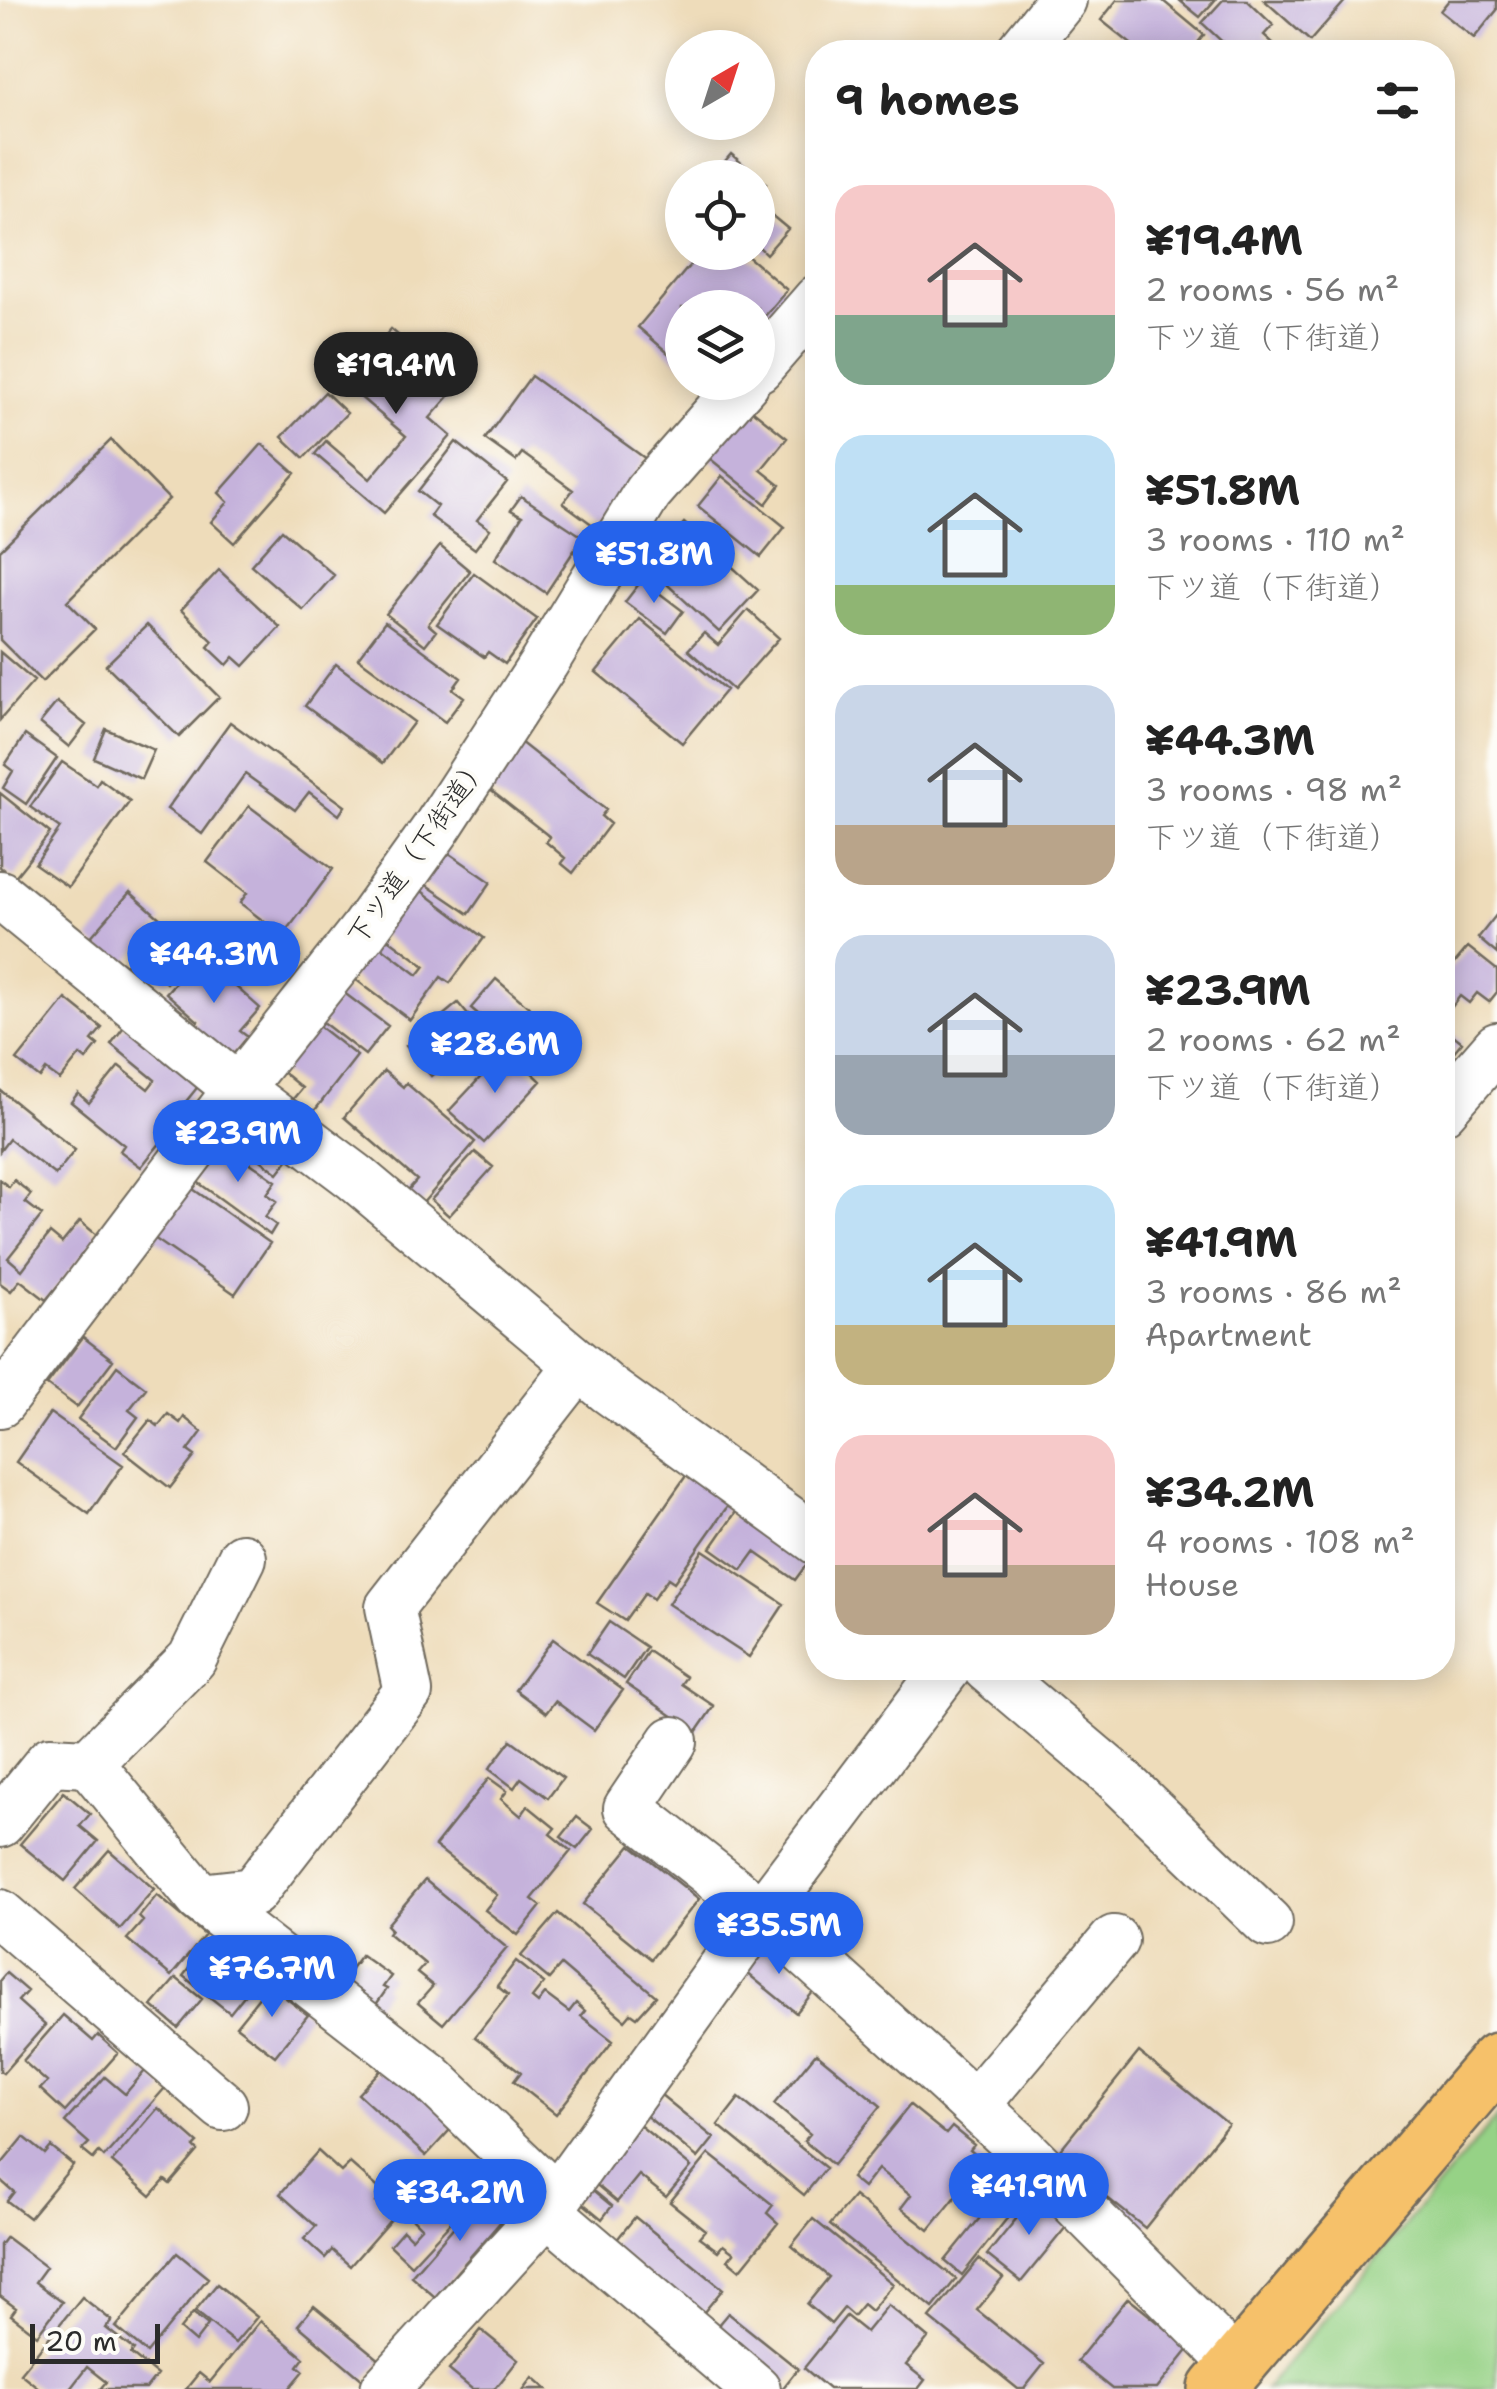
<!DOCTYPE html>
<html lang="en">
<head>
<meta charset="utf-8">
<style>
  :root { --surface:#fff; --page:#f6f6f6; --text:#222; --muted:#767676; --accent:#2563eb }
  body { margin:0; font-family:"Shantell Sans","Klee One",sans-serif; background:var(--page); color:var(--text); height:100vh; display:flex; flex-direction:column; font-size:38px; white-space:nowrap }
  * { box-sizing:border-box; margin:0 }
  p { font-size:32px; color:var(--muted) }
  .icon { flex:none; width:55px; height:55px; fill:none; stroke:currentColor; stroke-width:2; stroke-linecap:round; stroke-linejoin:round }
  .map { position:relative; flex:1; overflow:hidden }
  .sheet { position:absolute; left:805px; top:40px; width:650px; height:1640px; display:flex; flex-direction:column; background:var(--surface); border-radius:40px; box-shadow:0 5px 25px #0003 }
  .sheet>* { flex:none }
  .needle { width:65px; rotate:39deg }
  .buttons { position:absolute; left:665px; top:30px; display:grid; gap:20px }
  .buttons a { display:grid; place-items:center; width:110px; height:110px; border-radius:50%; background:var(--surface); box-shadow:0 5px 25px #0003; font-size:50px }
  .scale { position:absolute; left:30px; bottom:25px; width:130px; box-sizing:border-box; padding-left:10px; border:5px solid #2b2b2b; border-top:0; font-size:28px; line-height:35px; white-space:nowrap; color:#2b2b2b; -webkit-text-stroke:8px #fdfcf7; paint-order:stroke }
  .price { position:absolute; translate:-50% -85px; padding:0 22px; border-radius:35px; background:var(--accent); color:#fff; font-size:32px; line-height:65px; filter:drop-shadow(0 2px 5px #0008) }
  .price::after { content:''; position:absolute; left:50%; top:60px; width:30px; height:22px; margin-left:-15px; background:inherit; clip-path:polygon(0 0,100% 0,50% 100%) }
  .price.current { background:#222; color:#fff }
  ul { padding:0; list-style:none }
  li { display:flex; align-items:center; gap:30px; height:250px; padding:0 30px }
  li span { display:grid; place-items:center; flex:none; width:280px; height:200px; border-radius:30px; color:#555 }
  li>.icon { margin-inline-start:auto }
  span .icon { width:120px; height:120px; fill:#fffc; stroke-width:1 }
  li b { font-size:42px }
  h2 { display:flex; justify-content:space-between; align-items:center; height:120px; padding:0 30px; font-size:42px }
  .map>svg:first-child { display:block }
  .green { fill:#96d286; stroke:#607e58; stroke-width:2.5 }
  .building { fill:#c5b2db }
  .lines { fill:none; stroke-linecap:round; stroke-linejoin:round }
  .street-casing { stroke:#6f695d; stroke-width:52 }
  .highway-casing { stroke:#6f695d; stroke-width:60 }
  .street { stroke:#fff; stroke-width:48 }
  .highway { stroke:#f6c16b; stroke-width:55 }
  .labels { text-anchor:middle; dominant-baseline:central; stroke-width:8; stroke-linejoin:round; paint-order:stroke }
  .street-label { font-size:28px; fill:#2b2b2b; stroke:#fdfcf7 }
</style>
</head>
<body>
<div class="map">
<svg width="1497" height="2389" viewBox="0 0 1497 2389">
  <rect width="100%" height="100%" fill="#fdfcf7"/>
  <filter id="ink" filterUnits="userSpaceOnUse"><feTurbulence type="fractalNoise" baseFrequency=".01" numOctaves="2"/><feDisplacementMap in="SourceGraphic" scale="20" xChannelSelector="R" yChannelSelector="G"/><feConvolveMatrix kernelMatrix="1 2 1 2 8 2 1 2 1" color-interpolation-filters="sRGB"/></filter>
  <filter id="wash" filterUnits="userSpaceOnUse"><feTurbulence type="fractalNoise" baseFrequency=".0048" numOctaves="4" result="noise"/><feDisplacementMap in="SourceGraphic" scale="40" xChannelSelector="R" yChannelSelector="G"/><feGaussianBlur stdDeviation="2.25" result="paint"/><feColorMatrix in="noise" values="0 0 0 0 0 0 0 0 0 0 0 0 0 0 0 0 0 1.4 0 .05"/><feComposite in="paint" operator="in"/></filter>
  <g filter="url(#wash)">
    <rect width="100%" height="100%" fill="#eedcba"/>
    <path class="green" d="M 1497,2117 L 1497,2389 L 1265,2389 Z"/>
    <g id="blocks">
      <path class="building" d="M 1117,0 L 1162,0 L 1204,35 L 1195,46 L 1203,52 L 1141,52 L 1101,20 Z
        M 1179,0 L 1215,0 L 1200,17 Z
        M 1223,0 L 1247,0 L 1273,25 L 1264,35 L 1283,52 L 1233,52 L 1202,23 Z
        M 1264,0 L 1346,0 L 1310,41 Z
        M 1449,0 L 1497,0 L 1497,10 L 1474,38 L 1440,11 Z
        M 731,154 L 766,184 L 758,194 L 758,178 L 711,178 Z
        M 764,209 L 788,229 L 766,254 L 758,246 L 758,217 Z
        M 701,252 L 737,252 L 743,257 L 745,254 L 787,290 L 758,324 L 758,308 L 682,308 L 682,365 L 638,327 Z
        M 818,323 L 818,358 L 800,344 Z
        M 391,329 L 457,387 L 430,418 L 451,436 L 384,513 L 315,454 L 326,441 L 370,479 L 406,436 L 344,383 Z
        M 531,376 L 646,459 L 597,528 L 563,503 L 573,490 L 522,453 L 516,461 L 485,439 Z
        M 325,392 L 347,413 L 304,458 L 282,437 Z
        M 748,407 L 787,438 L 761,470 L 780,485 L 766,504 L 708,457 Z
        M 111,440 L 169,499 L 67,601 L 95,629 L 42,682 L 0,640 L 0,550 Z
        M 456,442 L 507,482 L 477,520 L 490,529 L 475,549 L 430,516 L 437,506 L 418,491 Z
        M 262,444 L 295,473 L 234,543 L 211,522 L 228,502 L 219,493 Z
        M 722,476 L 785,527 L 761,557 L 698,506 Z
        M 521,496 L 583,537 L 546,593 L 495,559 L 522,516 L 511,510 Z
        M 684,523 L 758,590 L 719,632 L 646,565 Z
        M 282,530 L 334,575 L 303,610 L 251,565 Z
        M 440,546 L 470,571 L 428,624 L 436,631 L 425,645 L 386,614 Z
        M 219,570 L 280,627 L 244,666 L 234,657 L 227,665 L 208,647 L 213,641 L 181,610 Z
        M 474,573 L 537,619 L 505,664 L 488,652 L 484,657 L 437,624 Z
        M 642,580 L 683,611 L 667,633 L 625,602 Z
        M 748,610 L 779,638 L 733,690 L 688,650 L 704,633 L 718,645 Z
        M 640,619 L 726,690 L 682,743 L 596,672 Z
        M 385,622 L 461,678 L 453,689 L 464,697 L 445,722 L 358,658 Z
        M 147,625 L 219,697 L 179,737 L 106,665 Z
        M 0,652 L 34,681 L 0,720 Z
        M 336,664 L 414,722 L 383,763 L 305,706 Z
        M 57,702 L 86,725 L 69,747 L 40,723 Z
        M 230,722 L 345,806 L 339,815 L 309,792 L 295,810 L 245,774 L 202,834 L 167,809 Z
        M 106,729 L 154,750 L 141,779 L 94,758 Z
        M 25,735 L 57,758 L 26,804 L 3,788 L 13,771 L 5,765 Z
        M 515,738 L 606,810 L 601,816 L 610,824 L 573,873 L 561,863 L 565,858 L 546,842 L 550,837 L 480,782 Z
        M 62,762 L 96,785 L 100,779 L 130,801 L 68,887 L 35,864 L 60,828 L 30,807 Z
        M 0,793 L 50,833 L 14,878 L 0,867 Z
        M 249,806 L 333,869 L 283,936 L 240,903 L 247,893 L 207,862 Z
        M 439,846 L 491,882 L 469,914 L 416,878 Z
        M 415,886 L 484,938 L 450,983 L 441,977 L 410,1020 L 347,973 L 372,940 L 418,975 L 425,966 L 379,932 Z
        M 130,892 L 163,921 L 122,969 L 89,939 Z
        M 1497,914 L 1497,954 L 1478,938 Z
        M 174,936 L 194,953 L 166,983 L 147,965 Z
        M 1468,947 L 1497,970 L 1497,992 L 1489,1002 L 1477,993 L 1469,1003 L 1460,996 L 1451,1008 L 1442,1001 L 1442,978 Z
        M 200,955 L 260,1008 L 240,1031 L 248,1037 L 228,1060 L 192,1028 L 198,1021 L 166,993 Z
        M 496,979 L 566,1039 L 541,1068 L 471,1008 Z
        M 343,992 L 388,1026 L 365,1055 L 321,1021 Z
        M 66,999 L 102,1028 L 92,1040 L 98,1045 L 86,1060 L 80,1055 L 60,1080 L 46,1070 L 40,1078 L 17,1060 Z
        M 458,1003 L 483,1033 L 431,1076 L 406,1046 Z
        M 311,1020 L 357,1056 L 312,1114 L 293,1099 L 302,1088 L 275,1066 Z
        M 126,1024 L 200,1084 L 160,1134 L 165,1137 L 141,1167 L 120,1151 L 124,1145 L 71,1102 L 78,1093 L 89,1103 L 119,1066 L 148,1089 L 155,1080 L 111,1044 Z
        M 1442,1026 L 1462,1042 L 1442,1066 Z
        M 507,1049 L 541,1081 L 484,1143 L 449,1111 Z
        M 384,1071 L 403,1087 L 406,1083 L 475,1142 L 416,1211 L 401,1198 L 417,1180 L 344,1117 Z
        M 0,1090 L 75,1150 L 55,1175 L 9,1139 L 0,1151 Z
        M 252,1099 L 295,1151 L 278,1173 L 226,1134 Z
        M 219,1141 L 276,1181 L 267,1194 L 277,1201 L 265,1217 L 276,1225 L 270,1235 L 192,1178 Z
        M 475,1152 L 493,1167 L 449,1216 L 431,1200 Z
        M 0,1180 L 9,1187 L 14,1180 L 31,1194 L 25,1202 L 42,1215 L 8,1258 L 22,1270 L 50,1233 L 62,1243 L 80,1221 L 98,1236 L 46,1300 L 20,1280 L 11,1291 L 0,1283 Z
        M 190,1187 L 270,1243 L 235,1294 L 154,1238 Z
        M 83,1337 L 113,1360 L 77,1407 L 47,1385 Z
        M 117,1366 L 146,1388 L 129,1410 L 138,1417 L 116,1447 L 78,1419 Z
        M 50,1413 L 123,1465 L 89,1514 L 16,1462 Z
        M 168,1414 L 180,1423 L 184,1417 L 202,1432 L 188,1451 L 195,1456 L 170,1488 L 124,1452 L 150,1420 L 158,1426 Z
        M 690,1470 L 732,1500 L 674,1582 L 668,1578 L 653,1599 L 645,1593 L 625,1621 L 597,1603 Z
        M 740,1506 L 812,1557 L 795,1580 L 755,1552 L 742,1570 L 711,1548 Z
        M 703,1550 L 784,1604 L 749,1657 L 668,1604 Z
        M 609,1622 L 646,1647 L 624,1679 L 587,1654 Z
        M 553,1639 L 623,1690 L 594,1730 L 555,1701 L 546,1713 L 515,1690 Z
        M 648,1651 L 686,1677 L 681,1684 L 714,1706 L 696,1732 L 626,1684 Z
        M 511,1740 L 563,1778 L 548,1798 L 521,1778 L 514,1788 L 489,1769 Z
        M 489,1778 L 507,1791 L 501,1799 L 521,1816 L 528,1806 L 555,1828 L 550,1834 L 571,1851 L 532,1899 L 541,1906 L 518,1935 L 485,1910 L 497,1895 L 435,1846 Z
        M 64,1792 L 90,1814 L 80,1826 L 98,1841 L 65,1881 L 20,1844 Z
        M 577,1817 L 593,1829 L 577,1849 L 561,1837 Z
        M 631,1845 L 699,1899 L 651,1959 L 583,1904 Z
        M 109,1850 L 154,1889 L 120,1929 L 75,1889 Z
        M 425,1880 L 507,1948 L 443,2024 L 418,2003 L 433,1986 L 417,1973 L 425,1964 L 388,1933 L 391,1929 L 387,1925 Z
        M 157,1895 L 205,1935 L 171,1976 L 127,1939 L 143,1921 L 139,1917 Z
        M 558,1913 L 656,1996 L 637,2017 L 631,2013 L 625,2020 L 561,1965 L 549,1979 L 521,1956 Z
        M 211,1940 L 259,1977 L 230,2013 L 183,1976 Z
        M 763,1941 L 818,1986 L 796,2013 L 741,1968 Z
        M 361,1955 L 391,1976 L 383,1987 L 387,1989 L 370,2013 L 336,1989 Z
        M 516,1961 L 544,1983 L 532,1998 L 538,2003 L 545,1994 L 569,2012 L 576,2003 L 585,2011 L 581,2016 L 613,2041 L 556,2114 L 514,2081 L 521,2072 L 475,2037 L 508,1995 L 497,1986 Z
        M 6,1973 L 27,1991 L 18,2001 L 45,2025 L 3,2073 L 0,2071 L 0,1980 Z
        M 176,1978 L 202,1999 L 178,2028 L 152,2006 Z
        M 269,1985 L 308,2015 L 275,2056 L 236,2026 Z
        M 63,2015 L 93,2041 L 98,2035 L 118,2053 L 65,2112 L 40,2089 L 47,2082 L 23,2061 Z
        M 1139,2052 L 1228,2124 L 1145,2228 L 1055,2156 Z
        M 816,2053 L 881,2106 L 833,2165 L 804,2141 L 810,2134 L 774,2104 Z
        M 390,2060 L 457,2122 L 426,2156 L 358,2094 Z
        M 145,2071 L 165,2088 L 104,2157 L 99,2152 L 93,2159 L 82,2150 L 89,2143 L 65,2122 L 105,2077 L 125,2094 Z
        M 655,2090 L 714,2138 L 698,2158 L 639,2110 Z
        M 739,2098 L 826,2168 L 804,2195 L 718,2125 Z
        M 910,2105 L 946,2134 L 952,2127 L 974,2145 L 970,2150 L 984,2162 L 929,2230 L 901,2208 L 911,2195 L 878,2169 L 863,2188 L 851,2178 Z
        M 158,2108 L 198,2143 L 194,2147 L 198,2151 L 170,2184 L 165,2180 L 151,2196 L 112,2162 Z
        M 632,2119 L 691,2167 L 666,2197 L 639,2175 L 617,2202 L 586,2176 Z
        M 24,2137 L 45,2154 L 51,2147 L 73,2165 L 29,2218 L 7,2201 L 14,2192 L 0,2180 L 0,2166 Z
        M 318,2151 L 341,2172 L 350,2163 L 384,2193 L 376,2203 L 392,2218 L 350,2266 L 332,2250 L 325,2258 L 304,2239 L 316,2226 L 280,2194 Z
        M 709,2154 L 773,2205 L 767,2213 L 778,2223 L 740,2270 L 728,2260 L 734,2253 L 723,2245 L 718,2251 L 699,2237 L 705,2230 L 670,2202 Z
        M 429,2177 L 439,2186 L 447,2177 L 465,2195 L 458,2203 L 463,2209 L 411,2265 L 390,2245 L 403,2230 L 411,2238 L 421,2227 L 401,2207 Z
        M 583,2182 L 612,2206 L 602,2219 L 573,2195 Z
        M 485,2191 L 509,2212 L 435,2297 L 411,2276 Z
        M 1037,2193 L 1071,2221 L 1021,2282 L 987,2255 Z
        M 854,2196 L 956,2279 L 933,2308 L 830,2225 Z
        M 992,2203 L 1009,2216 L 962,2275 L 945,2261 Z
        M 635,2217 L 723,2289 L 699,2318 L 611,2247 Z
        M 813,2219 L 893,2284 L 871,2311 L 863,2304 L 853,2316 L 844,2308 L 831,2324 L 807,2304 L 829,2277 L 791,2246 Z
        M 6,2237 L 46,2267 L 35,2282 L 62,2302 L 37,2335 L 11,2315 L 16,2308 L 0,2296 L 0,2245 Z
        M 177,2253 L 208,2278 L 147,2353 L 116,2327 Z
        M 979,2259 L 1003,2278 L 977,2310 L 1044,2364 L 1024,2389 L 1018,2389 L 930,2318 Z
        M 217,2284 L 257,2317 L 235,2343 L 195,2311 Z
        M 82,2297 L 112,2321 L 106,2328 L 134,2350 L 131,2354 L 157,2375 L 146,2389 L 100,2389 L 106,2382 L 87,2367 L 70,2389 L 40,2389 L 20,2373 Z
        M 1128,2298 L 1190,2348 L 1157,2389 L 1112,2389 L 1077,2361 Z
        M 888,2305 L 928,2338 L 906,2365 L 925,2380 L 918,2389 L 829,2389 L 804,2368 L 846,2316 L 866,2332 Z
        M 314,2306 L 381,2361 L 364,2381 L 298,2325 Z
        M 193,2313 L 208,2325 L 195,2342 L 180,2329 Z
        M 728,2313 L 798,2369 L 782,2389 L 712,2332 Z
        M 260,2321 L 304,2358 L 298,2366 L 304,2371 L 289,2389 L 186,2389 L 199,2373 L 210,2382 Z
        M 481,2330 L 518,2360 L 495,2389 L 472,2389 L 449,2370 Z
        M 533,2377 L 547,2389 L 524,2389 Z"/>
    </g>
  </g>
  <g filter="url(#ink)">
    <use href="#blocks" fill-opacity="0" stroke="#6f695d" stroke-width="2.5"/>
    <g class="lines">
      <defs>
        <path id="street" d="M 1020,52 L 1062,0
          M 758,368 L 818,299
          M 0,895 L 238,1089 L 355,1177 L 609,1390 L 818,1541
          M 1442,1110 L 1497,1047
          M 0,1403 L 238,1089 L 363,931 L 436,829 L 544,663 L 648,492 L 745,382
          M 987,1668 L 1116,1777 L 1268,1923
          M 673,1741 L 628,1808 L 762,1913 L 926,2061 L 1022,2149 L 1237,2365
          M 89,1763 L 192,1659 L 242,1558
          M 0,1823 L 50,1761 L 89,1763 L 200,1898 L 429,2076 L 537,2180 L 561,2223 L 756,2389
          M 200,1898 L 253,1892 L 408,1692 L 390,1607 L 579,1365
          M 0,1914 L 223,2106
          M 975,2105 L 1114,1940
          M 385,2389 L 552,2205 L 762,1913 L 947,1668"/>
        <path id="highway" d="M 1217,2389 L 1497,2061"/>
      </defs>
      <use href="#street" class="street-casing"/>
      <use href="#highway" class="highway-casing"/>
      <use href="#street" class="street"/>
      <use href="#highway" class="highway"/>
    </g>
  </g>
  <g class="labels">
    <g class="street-label">
      <text transform="translate(417 850) rotate(-55)">下ツ道（下街道）</text>
    </g>
  </g>
</svg>
<div class="buttons">
<a><svg class="needle" viewBox="-14 -14 28 28"><path d="M0-13l5 13h-10z" fill="#e53935"/><path d="M0 13l5-13h-10z" fill="#767676"/></svg></a>
<a><svg class="icon" aria-label="locate" viewBox="0 0 24 24"><circle cx="12" cy="12" r="6"/><path d="M12 2v4M12 18v4M2 12h4M18 12h4"/></svg></a>
<a><svg class="icon" aria-label="layers" viewBox="0 0 24 24"><path d="M12 4l9 5-9 5-9-5zM3 14l9 5 9-5"/></svg></a>
</div>
<div class="scale">20 m</div>
<b class="price current" style="left:396px;top:417px">¥19.4M</b>
<b class="price" style="left:654px;top:606px">¥51.8M</b>
<b class="price" style="left:214px;top:1006px">¥44.3M</b>
<b class="price" style="left:495px;top:1096px">¥28.6M</b>
<b class="price" style="left:238px;top:1185px">¥23.9M</b>
<b class="price" style="left:779px;top:1977px">¥35.5M</b>
<b class="price" style="left:272px;top:2020px">¥76.7M</b>
<b class="price" style="left:1029px;top:2238px">¥41.9M</b>
<b class="price" style="left:460px;top:2244px">¥34.2M</b>
<section class="sheet">
<h2>9 homes<svg class="icon" aria-label="filters" viewBox="0 0 24 24"><path d="M4 7h16M4 17h16"/><circle cx="9" cy="7" r="2"/><circle cx="15" cy="17" r="2"/></svg></h2>
<ul>
<li><span style="background:linear-gradient(#f6c9c9 65%,#7fa58c 0)"><svg class="icon" aria-label="home" viewBox="0 0 24 24"><path d="M3 11l9-7 9 7M6 9v11h12V9"/></svg></span><div><b>¥19.4M</b><p>2 rooms · 56 m²</p><p>下ツ道（下街道）</p></div></li>
<li><span style="background:linear-gradient(#bfe0f5 75%,#8fb573 0)"><svg class="icon" aria-label="home" viewBox="0 0 24 24"><path d="M3 11l9-7 9 7M6 9v11h12V9"/></svg></span><div><b>¥51.8M</b><p>3 rooms · 110 m²</p><p>下ツ道（下街道）</p></div></li>
<li><span style="background:linear-gradient(#c9d6e8 70%,#b9a48a 0)"><svg class="icon" aria-label="home" viewBox="0 0 24 24"><path d="M3 11l9-7 9 7M6 9v11h12V9"/></svg></span><div><b>¥44.3M</b><p>3 rooms · 98 m²</p><p>下ツ道（下街道）</p></div></li>
<li><span style="background:linear-gradient(#c9d6e8 60%,#9aa5b1 0)"><svg class="icon" aria-label="home" viewBox="0 0 24 24"><path d="M3 11l9-7 9 7M6 9v11h12V9"/></svg></span><div><b>¥23.9M</b><p>2 rooms · 62 m²</p><p>下ツ道（下街道）</p></div></li>
<li><span style="background:linear-gradient(#bfe0f5 70%,#c2b280 0)"><svg class="icon" aria-label="home" viewBox="0 0 24 24"><path d="M3 11l9-7 9 7M6 9v11h12V9"/></svg></span><div><b>¥41.9M</b><p>3 rooms · 86 m²</p><p>Apartment</p></div></li>
<li><span style="background:linear-gradient(#f6c9c9 65%,#b9a48a 0)"><svg class="icon" aria-label="home" viewBox="0 0 24 24"><path d="M3 11l9-7 9 7M6 9v11h12V9"/></svg></span><div><b>¥34.2M</b><p>4 rooms · 108 m²</p><p>House</p></div></li>
</ul>
</section>
</div>
</body>
</html>
